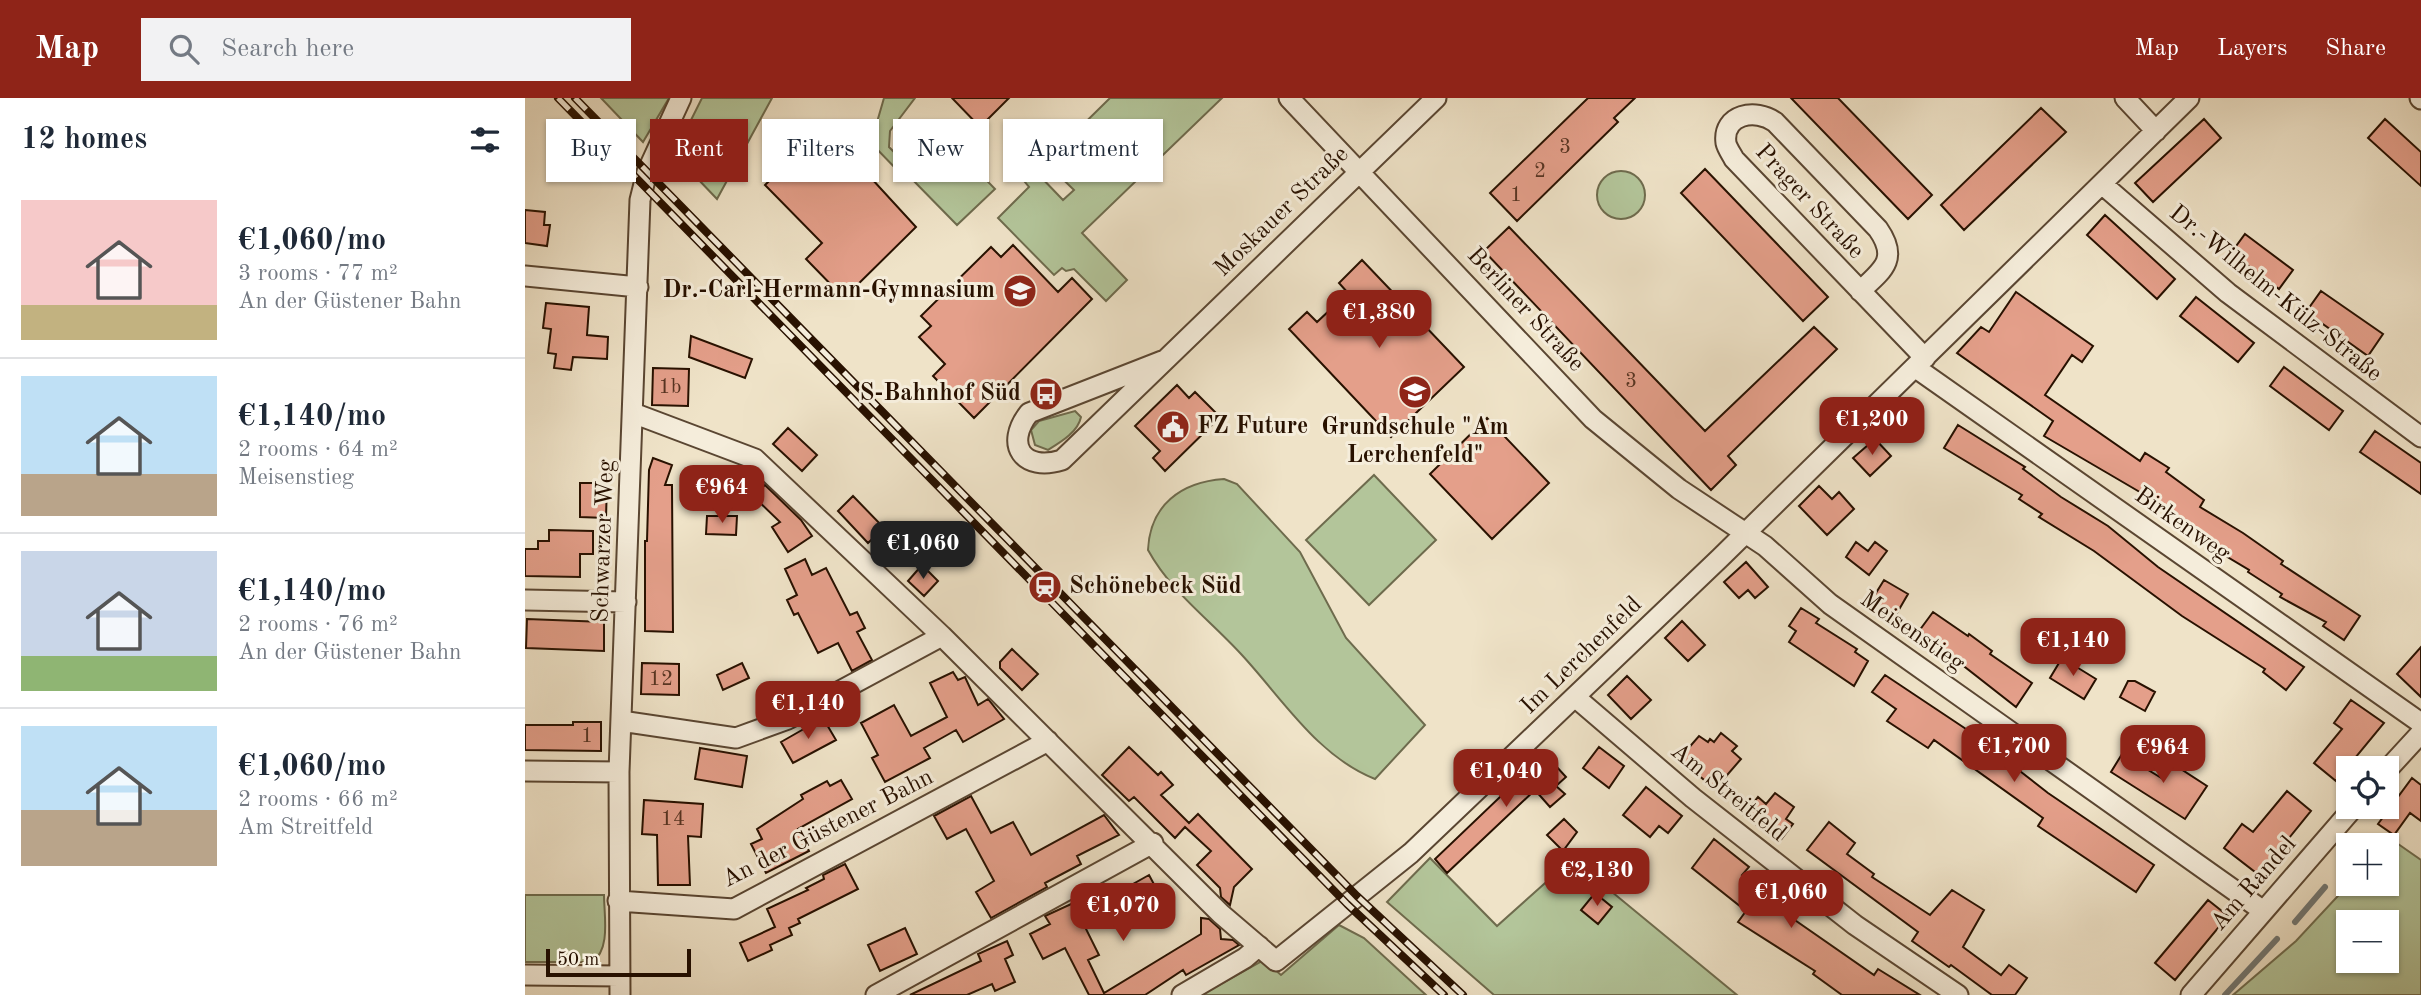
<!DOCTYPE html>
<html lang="en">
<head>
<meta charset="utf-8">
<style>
  :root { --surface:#fff; --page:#f2f2f3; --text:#1f2937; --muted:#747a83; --line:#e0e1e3; --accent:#8f2418 }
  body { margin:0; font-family:"Old Standard TT",serif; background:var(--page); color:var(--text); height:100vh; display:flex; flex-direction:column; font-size:26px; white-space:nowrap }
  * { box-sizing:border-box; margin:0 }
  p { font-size:23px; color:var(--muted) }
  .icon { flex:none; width:38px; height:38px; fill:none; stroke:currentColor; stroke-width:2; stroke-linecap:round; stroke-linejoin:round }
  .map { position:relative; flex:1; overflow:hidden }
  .sheet { display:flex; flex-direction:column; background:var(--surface); width:525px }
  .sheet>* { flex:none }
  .top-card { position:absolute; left:21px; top:21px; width:665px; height:63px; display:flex; gap:14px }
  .buttons { position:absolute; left:1811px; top:658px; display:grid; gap:14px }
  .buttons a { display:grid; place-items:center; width:63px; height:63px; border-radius:0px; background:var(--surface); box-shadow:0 2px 5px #0004; font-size:35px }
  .scale { position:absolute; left:21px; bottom:18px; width:145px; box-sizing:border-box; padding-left:7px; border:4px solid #281100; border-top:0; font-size:19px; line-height:24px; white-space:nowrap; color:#281100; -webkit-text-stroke:5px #f5eddb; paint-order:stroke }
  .price { position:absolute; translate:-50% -60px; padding:0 16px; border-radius:14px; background:var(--accent); color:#fff; font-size:23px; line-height:46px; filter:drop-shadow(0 2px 4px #0008) }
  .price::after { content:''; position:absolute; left:50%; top:42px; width:21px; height:16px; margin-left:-10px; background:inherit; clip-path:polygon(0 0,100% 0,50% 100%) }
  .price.on { background:#222; color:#fff }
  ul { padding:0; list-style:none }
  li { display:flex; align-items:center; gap:21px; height:175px; padding:0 21px }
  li+li { border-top:2px solid var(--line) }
  li span { display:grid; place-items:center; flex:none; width:196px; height:140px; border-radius:0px; color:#555 }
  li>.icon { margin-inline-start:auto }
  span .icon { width:84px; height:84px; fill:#fffc; stroke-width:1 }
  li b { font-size:30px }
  h2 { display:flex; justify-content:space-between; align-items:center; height:84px; padding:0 21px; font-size:30px }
  .tag { padding:0 24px; border-radius:0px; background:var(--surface); box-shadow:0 2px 5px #0004; font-size:24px; line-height:63px }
  .tag.on { background:var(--accent); color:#fff }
  header { display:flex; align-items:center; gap:42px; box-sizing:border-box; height:98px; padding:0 35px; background:var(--accent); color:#fff }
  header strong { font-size:33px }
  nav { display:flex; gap:38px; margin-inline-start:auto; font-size:24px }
  .search { width:490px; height:63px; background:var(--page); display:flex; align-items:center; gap:18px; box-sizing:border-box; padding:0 24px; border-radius:0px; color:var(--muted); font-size:26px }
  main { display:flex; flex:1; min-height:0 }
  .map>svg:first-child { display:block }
  .green { fill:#b3c59a; stroke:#6e6b4d; stroke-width:2; fill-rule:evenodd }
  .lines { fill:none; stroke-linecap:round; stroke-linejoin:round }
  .stream { stroke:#707774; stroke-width:6 }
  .building { fill:#e49f8a; stroke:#281100; stroke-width:2 }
  .street-casing { stroke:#5a4632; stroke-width:23 }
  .street { stroke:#f5eddb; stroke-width:19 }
  .rail-casing { stroke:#281100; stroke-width:8 }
  .rail { stroke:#f5eddb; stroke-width:5; stroke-dasharray:16; stroke-linecap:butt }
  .labels { text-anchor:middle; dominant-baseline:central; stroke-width:6; stroke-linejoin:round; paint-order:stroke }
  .number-label { font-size:21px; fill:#573422 }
  .street-label { font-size:24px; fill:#281100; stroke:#f5eddb }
  .poi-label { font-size:24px; font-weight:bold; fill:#281100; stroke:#f5eddb; text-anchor:end }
</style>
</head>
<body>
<header>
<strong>Map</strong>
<div class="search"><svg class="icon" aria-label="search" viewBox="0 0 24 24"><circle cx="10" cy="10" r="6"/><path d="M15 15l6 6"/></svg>Search here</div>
<nav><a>Map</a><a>Layers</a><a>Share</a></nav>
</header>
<main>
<section class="sheet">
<h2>12 homes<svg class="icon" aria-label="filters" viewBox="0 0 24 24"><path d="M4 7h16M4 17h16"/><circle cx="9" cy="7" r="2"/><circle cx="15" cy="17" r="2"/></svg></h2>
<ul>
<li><span style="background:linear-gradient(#f6c9c9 75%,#c2b280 0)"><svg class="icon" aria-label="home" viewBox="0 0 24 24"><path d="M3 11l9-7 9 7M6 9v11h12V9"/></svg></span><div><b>€1,060/mo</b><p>3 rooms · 77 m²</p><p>An der Güstener Bahn</p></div></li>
<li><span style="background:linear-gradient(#bfe0f5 70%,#b9a48a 0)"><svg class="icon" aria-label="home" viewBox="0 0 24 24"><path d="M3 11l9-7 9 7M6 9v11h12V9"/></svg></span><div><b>€1,140/mo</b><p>2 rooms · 64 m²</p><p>Meisenstieg</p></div></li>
<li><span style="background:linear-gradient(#c9d6e8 75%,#8fb573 0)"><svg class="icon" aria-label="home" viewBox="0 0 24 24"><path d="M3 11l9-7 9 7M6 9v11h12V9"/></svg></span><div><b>€1,140/mo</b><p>2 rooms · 76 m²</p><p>An der Güstener Bahn</p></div></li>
<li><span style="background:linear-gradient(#bfe0f5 60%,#b9a48a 0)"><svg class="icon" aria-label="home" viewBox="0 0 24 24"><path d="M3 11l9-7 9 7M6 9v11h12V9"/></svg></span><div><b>€1,060/mo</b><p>2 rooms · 66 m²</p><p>Am Streitfeld</p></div></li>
</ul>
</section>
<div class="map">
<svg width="1896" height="897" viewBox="0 0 1896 897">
  <rect width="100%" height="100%" fill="#efe3c8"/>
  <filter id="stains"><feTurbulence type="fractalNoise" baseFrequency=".00286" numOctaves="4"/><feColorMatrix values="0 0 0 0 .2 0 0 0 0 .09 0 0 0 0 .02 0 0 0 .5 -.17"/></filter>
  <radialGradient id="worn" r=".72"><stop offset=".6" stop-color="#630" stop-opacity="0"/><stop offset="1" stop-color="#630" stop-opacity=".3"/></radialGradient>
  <path class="green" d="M 76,0 L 144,0 L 118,44 Z
    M 177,0 L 247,0 L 192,101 L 149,56 Z
    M 359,0 L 390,0 L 365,33 L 364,49 L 372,57 L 383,59 L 417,36 L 470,91 L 432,127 L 379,73 L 376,76 L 346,45 Z
    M 585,0 L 697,0 L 557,135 L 602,182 L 581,203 L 549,171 L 541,173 L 537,170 L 529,177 L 473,120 L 504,89 L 500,84 L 511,74 L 538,102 L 549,92 L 520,64 Z
    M1072 97a24 24 0 1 1 48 0a24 24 0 1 1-48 0Z
    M 550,313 L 556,319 C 553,334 536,344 523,352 L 510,347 L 506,332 L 514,323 Z
    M 849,377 L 911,442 L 844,507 L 781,442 Z
    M 699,381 L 712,386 L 775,454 L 821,540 L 900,627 L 850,681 C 792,658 757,600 716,556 C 684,521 646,494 623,452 C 625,407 656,384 699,381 Z
    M 1866,741 L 1896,762 L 1896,897 L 1708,897 L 1771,843 L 1824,786 L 1862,786 L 1860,747 ZM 1824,824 L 1862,824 L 1862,863 L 1824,863 Z
    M 905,760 L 972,828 L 1047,761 L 1212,897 L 969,897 L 862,804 Z
    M 0,797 L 79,797 C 79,817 86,852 67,864 L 0,864 Z
    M 814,827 L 839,840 L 901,897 L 676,897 L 739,862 L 756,877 Z"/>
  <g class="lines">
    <path class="stream" d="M 1770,824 L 1800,789
      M 1700,897 L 1752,841"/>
  </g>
  <path class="building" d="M 427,0 L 484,0 L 455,29 Z
    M 1063,0 L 1110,0 L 1089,20 L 1093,24 L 992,123 L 965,95 Z
    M 1266,0 L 1313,0 L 1407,97 L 1383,121 Z
    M 1516,10 L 1541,34 L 1439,132 L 1416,107 Z
    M 1679,21 L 1696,40 L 1628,104 L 1610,85 Z
    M 1860,21 L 1896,54 L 1896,88 L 1843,40 Z
    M 296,33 L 321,59 L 324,56 L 391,129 L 319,200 L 281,161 L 297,145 L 240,87 Z
    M 1180,71 L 1303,199 L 1278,223 L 1156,95 Z
    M 0,112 L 20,114 L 19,127 L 25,127 L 22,148 L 0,145 Z
    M 1580,117 L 1650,181 L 1632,201 L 1562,137 Z
    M 984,129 L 1180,333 L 1289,229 L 1312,251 L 1203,358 L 1211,367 L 1186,392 L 959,153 Z
    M 1720,136 L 1768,172 L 1754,191 L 1706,155 Z
    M 488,147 L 533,194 L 547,180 L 567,201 L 449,320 L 408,278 L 420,266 L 394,239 L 406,228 L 396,218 L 466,149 L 476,159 Z
    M 837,162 L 939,269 L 866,339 L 764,231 L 782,214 L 792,224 L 823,195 L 814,185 Z
    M 1796,193 L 1858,236 L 1843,258 L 1781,214 Z
    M 1491,194 L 1568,248 L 1557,264 L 1547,257 L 1520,297 L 1615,363 L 1620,355 L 1644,370 L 1641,374 L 1679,402 L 1675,409 L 1718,435 L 1758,463 L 1756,466 L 1835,518 L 1819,542 L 1798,528 L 1801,524 L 1755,499 L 1757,496 L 1723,474 L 1724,472 L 1679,445 L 1682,440 L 1625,400 L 1519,338 L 1528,323 L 1432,255 L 1456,229 L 1464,234 Z
    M 1671,199 L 1729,245 L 1713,264 L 1655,218 Z
    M 21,205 L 64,209 L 62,237 L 83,239 L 82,261 L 48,259 L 46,272 L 29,270 L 31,256 L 23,255 L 26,231 L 18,230 Z
    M 166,238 L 227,261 L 220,280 L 164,259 Z
    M 1759,269 L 1818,313 L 1804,332 L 1745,288 Z
    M 128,270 L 164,271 L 163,308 L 127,307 Z
    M 652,287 L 664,300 L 670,294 L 695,319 L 640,373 L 628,360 L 635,353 L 610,328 Z
    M 962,320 L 1024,385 L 967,441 L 905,376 Z
    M 1433,327 L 1500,369 L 1498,371 L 1536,399 L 1583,428 L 1633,469 L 1779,569 L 1761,592 L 1738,574 L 1740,571 L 1657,518 L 1569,453 L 1514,419 L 1517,416 L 1494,401 L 1497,397 L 1419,350 Z
    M 263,330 L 292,357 L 277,373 L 248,346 Z
    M 1850,333 L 1896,365 L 1896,396 L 1835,354 Z
    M 1350,341 L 1366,358 L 1345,378 L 1328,360 Z
    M 128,360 L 147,367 L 140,387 L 147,387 L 148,534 L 120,533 L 120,443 L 122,443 L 124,372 Z
    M 55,385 L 82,385 L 81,420 L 55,419 Z
    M 240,387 L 276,422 L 287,438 L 263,454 L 247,429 L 255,424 L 228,398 Z
    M 1294,388 L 1307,401 L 1314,394 L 1329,411 L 1302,437 L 1274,408 Z
    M 328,398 L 359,430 L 343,445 L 313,413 Z
    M 182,418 L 212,418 L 211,437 L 181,436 Z
    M 24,432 L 68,433 L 68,456 L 55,456 L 55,479 L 0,478 L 0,451 L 13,451 L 13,443 L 24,443 Z
    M 1331,444 L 1343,453 L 1350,444 L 1362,453 L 1344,477 L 1321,459 Z
    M 280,461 L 287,477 L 301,470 L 325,517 L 332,514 L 340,530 L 332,534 L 347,562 L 327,573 L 313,545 L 293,555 L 273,515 L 269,517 L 262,502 L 272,497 L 260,471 Z
    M 1221,464 L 1243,489 L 1230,500 L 1223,492 L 1214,500 L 1199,484 Z
    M 397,467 L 413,483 L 399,498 L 383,483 Z
    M 1359,482 L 1383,496 L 1372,515 L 1366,515 L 1346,503 Z
    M 1276,510 L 1294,521 L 1291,525 L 1332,551 L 1330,554 L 1343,563 L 1329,588 L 1264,544 L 1271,533 L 1264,528 Z
    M 1408,514 L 1443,538 L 1444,536 L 1467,553 L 1465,556 L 1507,585 L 1491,609 L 1394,533 Z
    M 2,521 L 79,524 L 79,553 L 1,550 Z
    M 1157,523 L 1180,547 L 1163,563 L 1140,540 Z
    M 1896,549 L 1896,599 L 1872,576 Z
    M 487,551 L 513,576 L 497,592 L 475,570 L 475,564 Z
    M 1537,560 L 1571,581 L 1559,601 L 1525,580 Z
    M 117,565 L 154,566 L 154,597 L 116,596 Z
    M 217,565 L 224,580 L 198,592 L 192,577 Z
    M 428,574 L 433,582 L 440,579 L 453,607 L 463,601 L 479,621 L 438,644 L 431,632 L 399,650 L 405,660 L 360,684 L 347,660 L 353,657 L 336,625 L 369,607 L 386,638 L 422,619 L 405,585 Z
    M 1360,577 L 1441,631 L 1523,695 L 1629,767 L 1611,794 L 1513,728 L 1518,720 L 1409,642 L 1403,650 L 1362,623 L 1371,611 L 1347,594 Z
    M 1102,578 L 1126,602 L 1106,621 L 1083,597 Z
    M 1603,583 L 1610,583 L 1630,594 L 1620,613 L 1595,599 Z
    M 1826,602 L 1859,625 L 1811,683 L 1789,665 L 1817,631 L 1809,625 Z
    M 298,620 L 311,642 L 268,665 L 256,644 Z
    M 48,624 L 76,624 L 76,653 L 0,652 L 0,627 L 48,627 Z
    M 1196,635 L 1212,648 L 1207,653 L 1216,661 L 1190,691 L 1154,661 L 1174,638 L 1183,644 L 1185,641 L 1189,644 Z
    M 604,649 L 633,677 L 636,674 L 648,687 L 636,697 L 664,725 L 673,716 L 727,771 L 709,789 L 705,807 L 696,799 L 695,790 L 672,767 L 686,753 L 660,729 L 650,740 L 609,699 L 604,703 L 577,677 Z
    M 1074,649 L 1099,668 L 1084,690 L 1058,670 Z
    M 175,650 L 222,658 L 217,689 L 170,681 Z
    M 1020,656 L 1041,679 L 1031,688 L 1040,696 L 1025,709 L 1010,692 L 922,775 L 910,761 Z
    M 1597,656 L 1638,681 L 1648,666 L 1682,688 L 1660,721 L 1586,674 Z
    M 1887,680 L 1896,687 L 1896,723 L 1885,715 L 1869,737 L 1853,726 Z
    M 316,682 L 327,701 L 273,731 L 284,753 L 241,775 L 226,746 L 237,741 L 232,731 L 278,701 L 276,697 L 302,683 L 305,688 Z
    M 1121,689 L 1157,718 L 1143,735 L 1134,728 L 1125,739 L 1098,717 Z
    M 1762,693 L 1786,713 L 1734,777 L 1699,750 L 1717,726 L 1728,734 Z
    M 1250,695 L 1269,709 L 1261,721 L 1268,726 L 1254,744 L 1219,717 L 1233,699 L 1241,706 Z
    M 446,698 L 466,735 L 488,724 L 506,757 L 579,717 L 594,737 L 552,758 L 556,766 L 520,785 L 522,789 L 466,820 L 451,794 L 469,783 L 441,731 L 422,741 L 409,718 Z
    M 119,702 L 178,706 L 176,739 L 163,738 L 165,787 L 133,787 L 132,737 L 117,736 Z
    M 1039,721 L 1052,734 L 1038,753 L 1022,737 Z
    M 1304,724 L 1330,745 L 1322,756 L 1349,776 L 1347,779 L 1405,817 L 1427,792 L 1459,812 L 1438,849 L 1476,877 L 1484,867 L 1502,880 L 1490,897 L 1467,897 L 1426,867 L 1424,869 L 1387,843 L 1393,834 L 1282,752 Z
    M 1189,741 L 1224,769 L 1217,777 L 1257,807 L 1254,811 L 1349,877 L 1353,871 L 1395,897 L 1317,897 L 1288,876 L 1290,873 L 1213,824 L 1221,813 L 1167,770 Z
    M 320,766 L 333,791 L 273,821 L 275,825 L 264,830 L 267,837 L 245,847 L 247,852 L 223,863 L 215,845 L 250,829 L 242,811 L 283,792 L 281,790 L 299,781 L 298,777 Z
    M 624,777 L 631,790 L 560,829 L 574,857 L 563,862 L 579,895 L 676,836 L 676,820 L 684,821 L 695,831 L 696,841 L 708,842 L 714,847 L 661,877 L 658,872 L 620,897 L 564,897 L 540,850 L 518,861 L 505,836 L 525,826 L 520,818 L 570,795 L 572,800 L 579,797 L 581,801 Z
    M 1070,795 L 1087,809 L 1073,826 L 1056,812 Z
    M 1683,802 L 1703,818 L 1650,882 L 1630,865 Z
    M 380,830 L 392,856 L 355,873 L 343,847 Z
    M 482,843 L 488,857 L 480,861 L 490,884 L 470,893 L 467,886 L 442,897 L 385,897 L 456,863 L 453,856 Z"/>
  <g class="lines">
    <defs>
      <path id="street" d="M 764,0 L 1068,321 L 1154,391 L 1240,448 L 1305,506 L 1737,812
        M 1600,0 L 1631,33
        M 1895,0 L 1896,1
        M 1577,86 L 1703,195 L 1896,339
        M 0,178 L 113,189
        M 1335,193 C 1358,172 1374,161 1353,131 L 1250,24 C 1231,10 1197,16 1201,45 C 1202,50 1207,57 1209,61 C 1273,127 1336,194 1400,260
        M 637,263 L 504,315 C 479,347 498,374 537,362 L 911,0
        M 1391,270 L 1896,625
        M 108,315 L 230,361 L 417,538 L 696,816 L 751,863 L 886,755 L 1195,460 L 1664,0
        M 0,502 L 101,504
        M 1050,599 L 1168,700 L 1330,827 L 1433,897
        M 96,623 L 211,640 L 263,621 L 417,538
        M 1862,672 L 1896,635
        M 0,673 L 94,674
        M 93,803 L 209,811 L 523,643
        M 0,877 L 94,878
        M 95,897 L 94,674 L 115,102 L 122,74 L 156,0
        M 351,897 L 628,745
        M 657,897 L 720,860 L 734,848
        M 1666,897 L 1829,709"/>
    </defs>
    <use href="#street" class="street-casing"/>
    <use href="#street" class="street"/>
    <defs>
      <path id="rail" d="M 33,0 L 822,806 L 919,897
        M 50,0 L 832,798 L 938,897"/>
    </defs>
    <use href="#rail" class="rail-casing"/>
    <use href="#rail" class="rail"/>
  </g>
  <defs>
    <symbol id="school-disc" viewBox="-11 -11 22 22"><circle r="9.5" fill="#8f2418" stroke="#f5eddb"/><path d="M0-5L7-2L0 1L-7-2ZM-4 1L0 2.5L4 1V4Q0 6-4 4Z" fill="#fff"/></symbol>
    <symbol id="bus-disc" viewBox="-11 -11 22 22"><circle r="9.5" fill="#8f2418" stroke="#f5eddb"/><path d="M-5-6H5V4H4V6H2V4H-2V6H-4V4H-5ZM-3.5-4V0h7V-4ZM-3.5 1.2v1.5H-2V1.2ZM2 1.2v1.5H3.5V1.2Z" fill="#fff"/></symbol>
    <symbol id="civic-disc" viewBox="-11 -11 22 22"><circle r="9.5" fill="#8f2418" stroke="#f5eddb"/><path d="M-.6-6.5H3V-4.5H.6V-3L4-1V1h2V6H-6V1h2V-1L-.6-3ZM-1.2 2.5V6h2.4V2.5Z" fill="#fff"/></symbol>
    <symbol id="station-disc" viewBox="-11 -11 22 22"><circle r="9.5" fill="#8f2418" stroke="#f5eddb"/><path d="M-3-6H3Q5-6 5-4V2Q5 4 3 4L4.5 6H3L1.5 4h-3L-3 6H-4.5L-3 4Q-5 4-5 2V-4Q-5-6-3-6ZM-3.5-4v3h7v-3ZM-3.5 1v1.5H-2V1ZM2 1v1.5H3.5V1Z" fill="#fff"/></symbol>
  </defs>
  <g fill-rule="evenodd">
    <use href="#school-disc" x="476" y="174" width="38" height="38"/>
    <use href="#school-disc" x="871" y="275" width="38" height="38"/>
    <use href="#bus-disc" x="502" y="277" width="38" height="38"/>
    <use href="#civic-disc" x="629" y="310" width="38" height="38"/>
    <use href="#station-disc" x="501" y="470" width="38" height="38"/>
  </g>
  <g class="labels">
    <g class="number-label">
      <text x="1040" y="49">3</text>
      <text x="1015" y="73">2</text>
      <text x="991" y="97">1</text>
      <text x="1106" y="283">3</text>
      <text x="145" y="289">1b</text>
      <text x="136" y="581">12</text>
      <text x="62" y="638">1</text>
      <text x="148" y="721">14</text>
    </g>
    <g class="street-label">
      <text transform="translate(1284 104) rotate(47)">Prager Straße</text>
      <text transform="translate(757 114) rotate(-44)">Moskauer Straße</text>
      <text transform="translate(1750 196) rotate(39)">Dr.-Wilhelm-Külz-Straße</text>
      <text transform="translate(1000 212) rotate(47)">Berliner Straße</text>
      <text transform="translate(1657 427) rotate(35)">Birkenweg</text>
      <text transform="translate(79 443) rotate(-88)">Schwarzer Weg</text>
      <text transform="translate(1387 534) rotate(35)">Meisenstieg</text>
      <text transform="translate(1057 558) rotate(-44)">Im Lerchenfeld</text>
      <text transform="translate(1203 695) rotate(39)">Am Streitfeld</text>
      <text transform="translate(303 731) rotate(-27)">An der Güstener Bahn</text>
      <text transform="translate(1729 786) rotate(-49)">Am Randel</text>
    </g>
    <g class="poi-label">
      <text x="470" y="193">Dr.-Carl-Hermann-Gymnasium</text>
      <text x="496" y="296">S-Bahnhof Süd</text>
      <text x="672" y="329" text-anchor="start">FZ Future</text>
      <text x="890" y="330" text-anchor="middle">Grundschule "Am<tspan x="890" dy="28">Lerchenfeld"</tspan></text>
      <text x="544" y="489" text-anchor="start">Schönebeck Süd</text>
    </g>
  </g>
  <rect width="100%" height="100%" filter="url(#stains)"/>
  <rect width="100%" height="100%" fill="url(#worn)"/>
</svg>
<div class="buttons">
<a><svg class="icon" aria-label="locate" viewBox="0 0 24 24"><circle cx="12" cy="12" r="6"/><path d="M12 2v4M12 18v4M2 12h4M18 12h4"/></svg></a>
<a>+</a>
<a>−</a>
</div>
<div class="scale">50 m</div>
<b class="price" style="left:854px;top:252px">€1,380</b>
<b class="price" style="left:1347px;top:359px">€1,200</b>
<b class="price" style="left:197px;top:427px">€964</b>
<b class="price on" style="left:398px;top:483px">€1,060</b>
<b class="price" style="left:1548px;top:580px">€1,140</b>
<b class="price" style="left:283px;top:643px">€1,140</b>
<b class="price" style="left:1489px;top:686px">€1,700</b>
<b class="price" style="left:1638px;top:687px">€964</b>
<b class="price" style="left:981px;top:711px">€1,040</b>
<b class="price" style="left:1072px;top:810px">€2,130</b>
<b class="price" style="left:1266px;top:832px">€1,060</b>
<b class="price" style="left:598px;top:845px">€1,070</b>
<div class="top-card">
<a class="tag">Buy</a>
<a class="tag on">Rent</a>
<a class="tag">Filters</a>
<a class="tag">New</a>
<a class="tag">Apartment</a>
</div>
</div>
</main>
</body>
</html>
